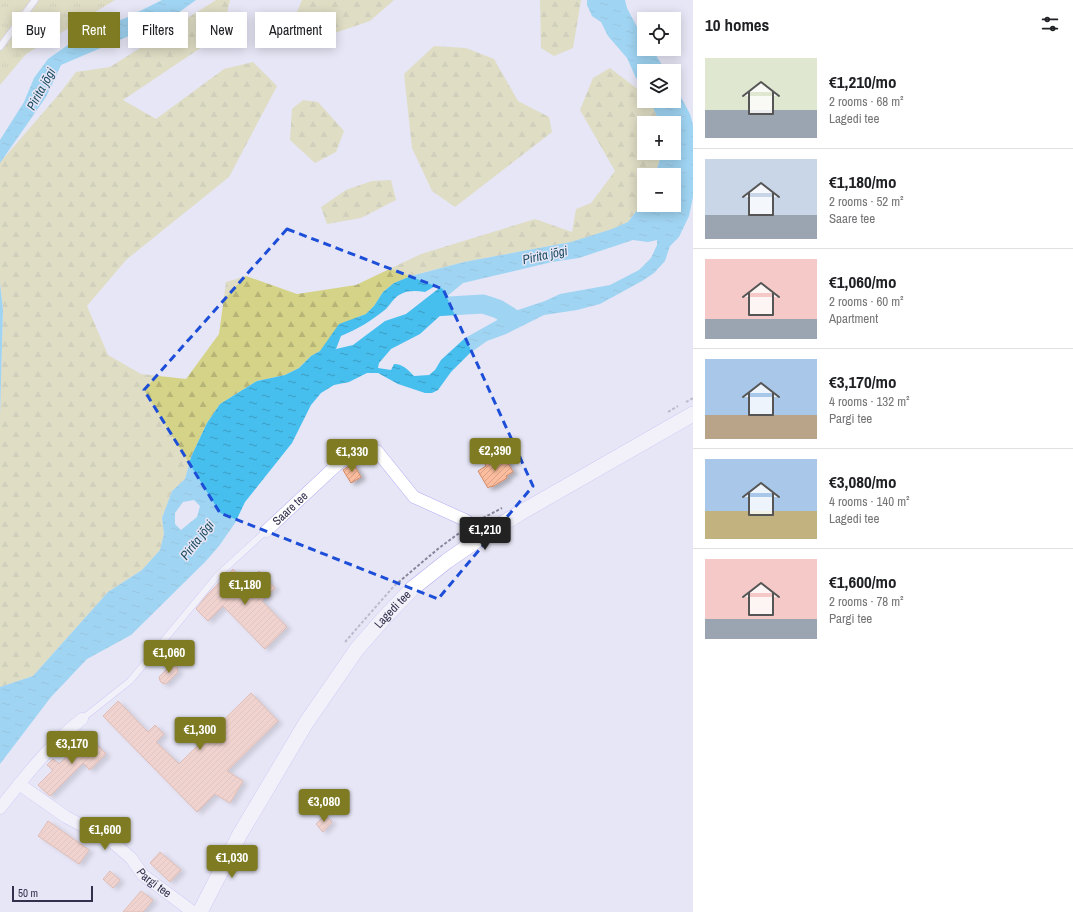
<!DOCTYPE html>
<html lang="en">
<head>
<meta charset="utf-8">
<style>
  :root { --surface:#fff; --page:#f2f2f2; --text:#202124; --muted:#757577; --line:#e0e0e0; --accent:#7e7b22 }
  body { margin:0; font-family:"Archivo Narrow",sans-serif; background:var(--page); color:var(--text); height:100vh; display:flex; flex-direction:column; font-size:15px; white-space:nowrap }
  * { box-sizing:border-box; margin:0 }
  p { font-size:13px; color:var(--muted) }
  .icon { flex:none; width:22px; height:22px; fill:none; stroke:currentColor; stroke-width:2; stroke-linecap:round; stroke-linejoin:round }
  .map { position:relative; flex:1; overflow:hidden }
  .side { display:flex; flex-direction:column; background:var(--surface); width:380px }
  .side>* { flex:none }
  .guide { position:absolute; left:12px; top:12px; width:380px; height:36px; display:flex; gap:8px }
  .fabs { position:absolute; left:637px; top:12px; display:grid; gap:8px }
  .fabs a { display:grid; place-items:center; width:44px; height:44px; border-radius:0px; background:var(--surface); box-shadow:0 2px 10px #0003; font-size:20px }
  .scale { position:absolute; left:12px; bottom:10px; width:81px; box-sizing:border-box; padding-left:4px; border:2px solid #33304d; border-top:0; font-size:11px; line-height:14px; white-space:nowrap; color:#33304d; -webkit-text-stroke:3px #e7e6f6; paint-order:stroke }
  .price { position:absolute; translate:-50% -34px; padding:0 9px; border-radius:4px; background:var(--accent); color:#fff; font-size:13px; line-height:26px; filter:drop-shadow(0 1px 2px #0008) }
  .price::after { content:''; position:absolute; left:50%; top:24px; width:12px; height:9px; margin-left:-6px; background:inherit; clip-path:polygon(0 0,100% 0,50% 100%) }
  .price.on { background:#222; color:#fff }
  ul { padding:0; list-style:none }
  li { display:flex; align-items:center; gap:12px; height:100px; padding:0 12px }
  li+li { border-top:1px solid var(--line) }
  li span { display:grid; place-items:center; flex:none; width:112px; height:80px; border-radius:0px; color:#555 }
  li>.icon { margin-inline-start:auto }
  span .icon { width:48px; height:48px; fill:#fffc; stroke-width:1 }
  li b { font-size:17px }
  h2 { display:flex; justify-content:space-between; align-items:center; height:48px; padding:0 12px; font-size:17px }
  .chip { padding:0 14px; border-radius:0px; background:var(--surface); box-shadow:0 2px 10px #0003; font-size:14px; line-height:36px }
  .chip.on { background:var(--accent); color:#fff }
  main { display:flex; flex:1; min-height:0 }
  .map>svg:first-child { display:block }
  .grass { fill:url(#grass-tufts) }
  .forest { fill:url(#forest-firs) }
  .water { fill:url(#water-ripples); fill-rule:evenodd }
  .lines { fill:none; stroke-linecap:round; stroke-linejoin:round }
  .river { stroke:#47bfee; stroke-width:19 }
  .building { fill:url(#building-hatch); stroke:#d48b66; filter:url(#shadow) }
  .service-casing { stroke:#b2acf5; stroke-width:7 }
  .minor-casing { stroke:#b2acf5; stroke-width:13 }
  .tertiary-casing { stroke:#b2acf5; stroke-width:16 }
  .path { stroke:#87859c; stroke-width:2; stroke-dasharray:3 2; stroke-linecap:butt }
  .service { stroke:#fff; stroke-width:6 }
  .minor { stroke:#fff; stroke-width:12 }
  .tertiary { stroke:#fff; stroke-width:15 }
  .marked { fill:none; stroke:#1d4ed8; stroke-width:3; stroke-dasharray:8 5; stroke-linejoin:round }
  .labels { text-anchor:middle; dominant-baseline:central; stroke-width:3; stroke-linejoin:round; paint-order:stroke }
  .street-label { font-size:12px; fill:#33304d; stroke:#e7e6f6 }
  .water-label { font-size:13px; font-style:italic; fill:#1e4f63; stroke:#e7e6f6 }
</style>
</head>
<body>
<main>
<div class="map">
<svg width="693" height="912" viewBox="0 0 693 912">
  <defs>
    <pattern id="grass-tufts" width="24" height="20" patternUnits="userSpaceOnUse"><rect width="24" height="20" fill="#d4d388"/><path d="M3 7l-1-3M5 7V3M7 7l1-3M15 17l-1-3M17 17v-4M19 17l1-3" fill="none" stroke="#b6b577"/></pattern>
    <pattern id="forest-firs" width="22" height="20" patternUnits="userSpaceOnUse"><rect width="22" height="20" fill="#d4d388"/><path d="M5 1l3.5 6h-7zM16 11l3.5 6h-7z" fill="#b6b577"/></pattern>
    <pattern id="water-ripples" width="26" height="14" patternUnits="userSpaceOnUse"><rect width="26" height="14" fill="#47bfee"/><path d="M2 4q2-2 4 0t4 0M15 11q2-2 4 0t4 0" fill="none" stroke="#3c9cc3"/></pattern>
    <pattern id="building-hatch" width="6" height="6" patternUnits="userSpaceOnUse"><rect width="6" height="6" fill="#fbbd9e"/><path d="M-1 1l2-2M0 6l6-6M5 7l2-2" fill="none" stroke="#d8a38a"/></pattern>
    <filter id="shadow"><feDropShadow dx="4.5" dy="2.5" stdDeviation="2" flood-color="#0004"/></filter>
  </defs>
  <rect width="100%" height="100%" fill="#e7e6f6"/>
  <path class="grass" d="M 0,0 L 115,0 L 26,54 L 0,85 Z"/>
  <path class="forest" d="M 216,0 L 230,0 L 226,17 L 202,47 L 123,100 L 156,119 L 224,69 L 253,62 L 277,86 L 229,177 L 126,260 L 87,306 L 108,355 L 141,374 L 186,379 L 219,334 L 226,282 L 246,276 L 297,294 L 356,285 L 421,254 L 535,219 L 572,232 L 576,209 L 591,203 L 615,171 L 580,110 L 593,78 L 610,68 L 644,94 L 644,101 L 650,101 L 660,123 L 644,123 L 644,153 L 662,153 L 655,175 L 644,175 L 644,199 L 638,209 L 628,222 L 613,229 L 571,242 L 464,262 L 411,276 L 394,283 L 383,292 L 374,306 L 366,314 L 353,319 L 320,351 L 311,356 L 299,368 L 285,375 L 257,381 L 220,404 L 207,423 L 198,442 L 191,457 L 185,479 L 172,491 L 162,518 L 164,534 L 160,550 L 142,570 L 108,592 L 33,676 L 0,687 L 0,416 L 3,310 L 0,283 L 0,163 L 3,159 L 60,93 L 76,72 L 110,67 Z
    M 302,0 L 394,0 L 370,21 L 291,48 L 286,38 Z
    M 540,0 L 581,0 L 573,48 L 554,56 L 541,48 Z
    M 434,46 L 466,48 L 494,59 L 518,101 L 549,117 L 552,132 L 455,207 L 432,191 L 412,148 L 404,74 Z
    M 303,100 L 318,102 L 344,131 L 336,152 L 315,163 L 290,140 L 292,109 Z
    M 391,180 L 396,200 L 361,218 L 327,224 L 321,207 L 346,190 L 372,181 Z"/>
  <path class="water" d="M 162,0 L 196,0 L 171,18 L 61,65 L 46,97 L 0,163 L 0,140 L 24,102 L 34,78 L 48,59 L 82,35 L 128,17 Z
    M 587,0 L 625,0 L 627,8 L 637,27 L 644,38 L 644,49 L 652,49 L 666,71 L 644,71 L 644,90 L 636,78 L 627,58 L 608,36 L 601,22 L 592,16 L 587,5 Z
    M 674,84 L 690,114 L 693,125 L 693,197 L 689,216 L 679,237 L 670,246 L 665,261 L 654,273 L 642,281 L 600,304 L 577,310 L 544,315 L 506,334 L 487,341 L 470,353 L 451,372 L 438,390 L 432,393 L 425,393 L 398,384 L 378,373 L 367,373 L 349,382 L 334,385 L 321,393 L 311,405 L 292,443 L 245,502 L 235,523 L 219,546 L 205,562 L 131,635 L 87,659 L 51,697 L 0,764 L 0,687 L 33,676 L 108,592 L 142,570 L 160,550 L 164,534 L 162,518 L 172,491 L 185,479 L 191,457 L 198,442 L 207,423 L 220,404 L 257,381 L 285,375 L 299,368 L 311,356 L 320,351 L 339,324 L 366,314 L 374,306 L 383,292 L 394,283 L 411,276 L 464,262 L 571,242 L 612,229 L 628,222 L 638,209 L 644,199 L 644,205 L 674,205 L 674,175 L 655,175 L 662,153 L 674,153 L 674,123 L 660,123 L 650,101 L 674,101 ZM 633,240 L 648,242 L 657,240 L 657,245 L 651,258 L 639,270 L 610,285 L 560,294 L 545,301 L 512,312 L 465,338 L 441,360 L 435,370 L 429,375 L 414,376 C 408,370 403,364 394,364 L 391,370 L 378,368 L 379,363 L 391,349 L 420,334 L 442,314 L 445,298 L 463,283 L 552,262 L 579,258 ZM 437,285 L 440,285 L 438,289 L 406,314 L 385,321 L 353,345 L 336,349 L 341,336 C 358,329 371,321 386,309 C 391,304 394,297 401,294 C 409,290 417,291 425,292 ZM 194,500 L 200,506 L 197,517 L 181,530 L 175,524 L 175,513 L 183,502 Z
    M 0,283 L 3,310 L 0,416 Z"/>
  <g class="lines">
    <path class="river" d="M 432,307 L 483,304 L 498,309 L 511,317"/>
  </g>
  <path class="building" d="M 504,456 L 513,472 L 506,476 L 507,478 L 492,487 L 491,486 L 488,488 L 478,471 L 486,466 L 485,464 L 496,457 L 498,460 Z
    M 353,463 L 361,477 L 351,483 L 343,470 Z
    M 233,569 L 247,583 L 259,571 L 275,588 L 262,601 L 287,627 L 265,649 L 223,606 L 208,621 L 196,609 L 207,595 Z
    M 174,665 L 178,668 L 177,673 L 166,684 L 162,683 L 160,681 L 159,677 L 170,666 Z
    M 251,693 L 278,721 L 227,771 L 243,781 L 230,803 L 215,794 L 197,812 L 103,716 L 118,701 L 148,732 L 155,725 L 164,734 L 156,742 L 179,764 Z
    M 88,736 L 106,754 L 90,770 L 83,763 L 50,796 L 38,785 L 53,770 L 47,765 L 53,759 L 59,764 Z
    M 325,815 L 332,822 L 323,832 L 316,824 Z
    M 48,821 L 89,850 L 79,864 L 38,836 Z
    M 160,852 L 181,870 L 170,882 L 150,863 Z
    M 110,871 L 120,880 L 113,888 L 103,879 Z
    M 141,891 L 153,900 L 143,912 L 123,912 Z"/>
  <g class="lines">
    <defs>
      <path id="service" d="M 0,47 L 35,0
        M 82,719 L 130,681 L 218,575 L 266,531"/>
      <g id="minor">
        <path id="s1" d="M 266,531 L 340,462 L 364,448 L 377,451 L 414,497 L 465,520 L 486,534"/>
        <path id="s2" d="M 19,784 L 66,817 L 110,840 L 131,858 L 143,875 L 193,912"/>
        <path d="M 0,808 C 25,777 50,744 82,719"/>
      </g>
      <g id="tertiary">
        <path id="s3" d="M 200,912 L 240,834 L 306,723 L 357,649 L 385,617 L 413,588 L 447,561 L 486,534 L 520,513 L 693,414"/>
      </g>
    </defs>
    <use href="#service" class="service-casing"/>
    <use href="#minor" class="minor-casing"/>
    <use href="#tertiary" class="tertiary-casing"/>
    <path class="path" d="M 686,402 L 693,398
      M 668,412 L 678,406
      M 483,518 L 502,508
      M 345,642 L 394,586 L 439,548 L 462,531"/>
    <use href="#service" class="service"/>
    <use href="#minor" class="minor"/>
    <use href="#tertiary" class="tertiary"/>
  </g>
  <path d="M0 0H693V912H0ZM 287,229 L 443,289 L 533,486 L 438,599 L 220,513 L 144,390 Z" fill="#e7e6f6" fill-opacity=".55" fill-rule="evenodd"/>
  <path class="marked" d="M 287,229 L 443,289 L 533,486 L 438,599 L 220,513 L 144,390 Z"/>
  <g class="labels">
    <g class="street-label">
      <text stroke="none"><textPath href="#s1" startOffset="33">Saare tee</textPath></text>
      <text stroke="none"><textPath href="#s3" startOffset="360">Lagedi tee</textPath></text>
      <text stroke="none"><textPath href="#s2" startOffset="169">Pargi tee</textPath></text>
    </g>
    <g class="water-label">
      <text transform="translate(41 89) rotate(-61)">Pirita jõgi</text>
      <text transform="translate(545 255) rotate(-12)">Pirita jõgi</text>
      <text transform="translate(197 540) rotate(-52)">Pirita jõgi</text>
    </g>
  </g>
</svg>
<div class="fabs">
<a><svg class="icon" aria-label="locate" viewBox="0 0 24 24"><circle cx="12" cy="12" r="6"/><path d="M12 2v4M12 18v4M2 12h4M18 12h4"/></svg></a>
<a><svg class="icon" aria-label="layers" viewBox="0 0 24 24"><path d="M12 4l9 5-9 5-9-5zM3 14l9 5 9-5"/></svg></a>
<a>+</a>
<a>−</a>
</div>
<div class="scale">50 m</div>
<b class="price" style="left:495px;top:472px">€2,390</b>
<b class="price" style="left:352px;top:473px">€1,330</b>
<b class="price on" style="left:485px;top:551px">€1,210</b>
<b class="price" style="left:245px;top:606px">€1,180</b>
<b class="price" style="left:169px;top:674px">€1,060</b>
<b class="price" style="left:200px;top:751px">€1,300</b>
<b class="price" style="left:72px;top:765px">€3,170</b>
<b class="price" style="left:324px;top:823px">€3,080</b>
<b class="price" style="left:105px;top:851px">€1,600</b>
<b class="price" style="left:232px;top:879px">€1,030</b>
<div class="guide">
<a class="chip">Buy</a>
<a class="chip on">Rent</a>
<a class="chip">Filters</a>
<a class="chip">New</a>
<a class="chip">Apartment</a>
</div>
</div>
<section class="side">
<h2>10 homes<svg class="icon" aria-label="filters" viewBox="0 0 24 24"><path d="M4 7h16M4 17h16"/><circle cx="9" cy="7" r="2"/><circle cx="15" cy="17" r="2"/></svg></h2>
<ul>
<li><span style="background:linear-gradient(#dfe7d0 65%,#9aa5b1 0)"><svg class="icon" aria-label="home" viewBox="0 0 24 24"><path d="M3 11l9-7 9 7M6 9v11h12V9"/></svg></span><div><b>€1,210/mo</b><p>2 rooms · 68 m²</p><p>Lagedi tee</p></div></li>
<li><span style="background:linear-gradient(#c9d6e8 70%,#9aa5b1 0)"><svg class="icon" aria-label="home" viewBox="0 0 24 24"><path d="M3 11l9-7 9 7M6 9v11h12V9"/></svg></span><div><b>€1,180/mo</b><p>2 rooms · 52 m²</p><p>Saare tee</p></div></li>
<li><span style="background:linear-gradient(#f6c9c9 75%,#9aa5b1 0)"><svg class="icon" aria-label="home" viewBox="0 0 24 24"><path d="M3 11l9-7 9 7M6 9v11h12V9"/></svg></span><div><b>€1,060/mo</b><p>2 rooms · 60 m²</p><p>Apartment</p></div></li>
<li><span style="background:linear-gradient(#a9c7e8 70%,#b9a48a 0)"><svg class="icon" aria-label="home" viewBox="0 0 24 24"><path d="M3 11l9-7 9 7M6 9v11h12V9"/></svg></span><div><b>€3,170/mo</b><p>4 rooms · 132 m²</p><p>Pargi tee</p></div></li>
<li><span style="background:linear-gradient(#a9c7e8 65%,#c2b280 0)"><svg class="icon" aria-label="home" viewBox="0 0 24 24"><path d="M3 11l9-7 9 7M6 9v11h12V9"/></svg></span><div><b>€3,080/mo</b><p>4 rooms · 140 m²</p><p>Lagedi tee</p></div></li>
<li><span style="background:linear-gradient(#f6c9c9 75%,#9aa5b1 0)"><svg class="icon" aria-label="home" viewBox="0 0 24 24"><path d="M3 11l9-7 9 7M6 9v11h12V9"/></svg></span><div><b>€1,600/mo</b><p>2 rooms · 78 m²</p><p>Pargi tee</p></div></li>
</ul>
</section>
</main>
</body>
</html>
